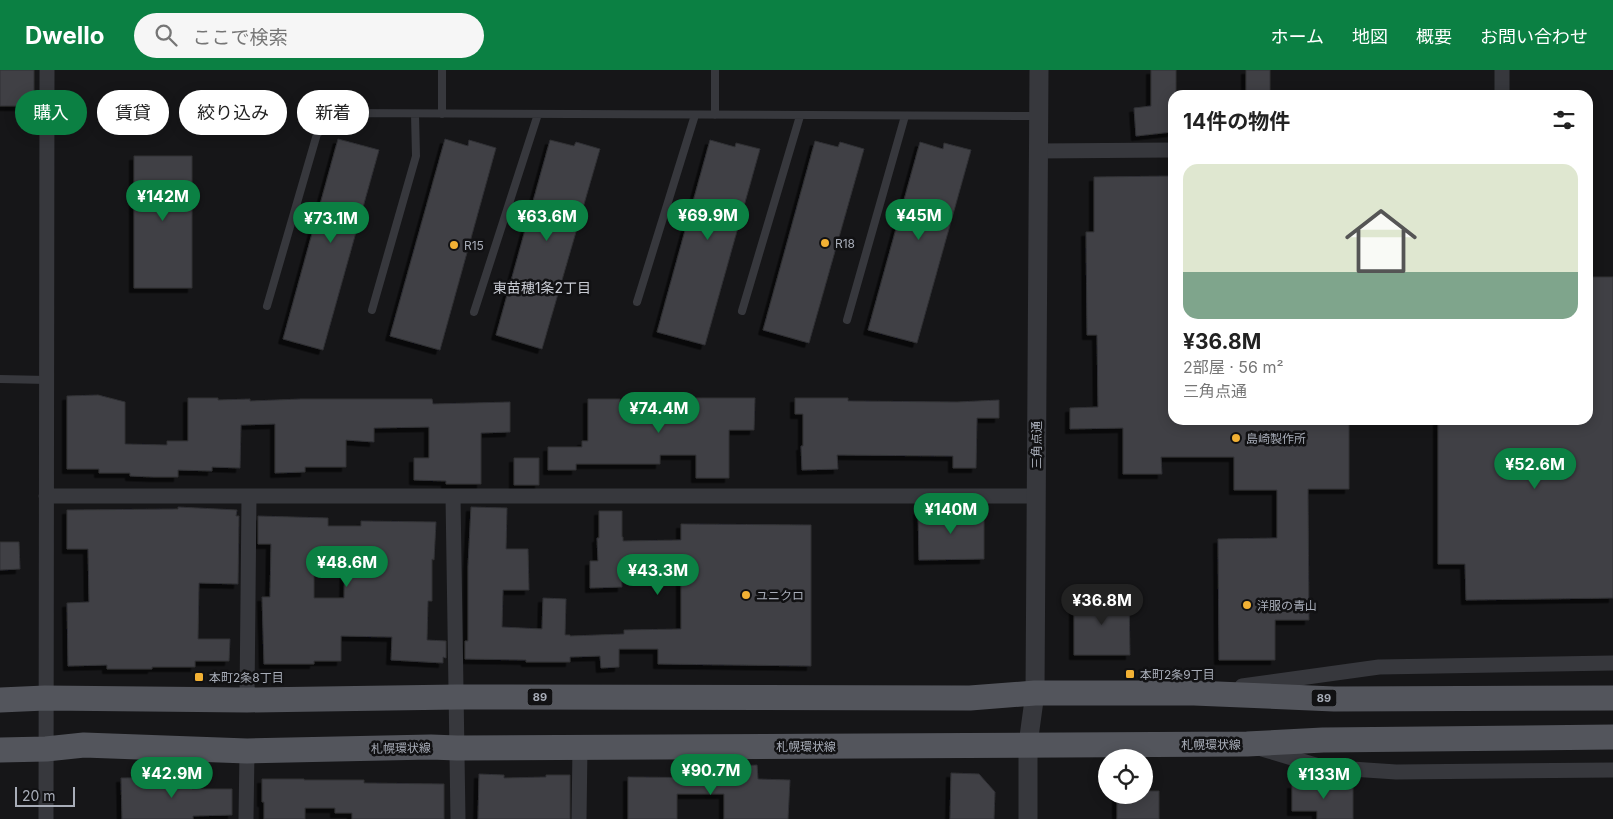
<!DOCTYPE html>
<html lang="ja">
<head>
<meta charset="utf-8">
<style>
  :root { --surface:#fff; --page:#f6f6f6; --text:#222; --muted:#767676; --accent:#0b8043 }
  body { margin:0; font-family:Inter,"Noto Sans JP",sans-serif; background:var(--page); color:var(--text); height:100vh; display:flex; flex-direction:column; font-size:19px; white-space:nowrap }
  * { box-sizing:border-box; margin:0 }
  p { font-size:16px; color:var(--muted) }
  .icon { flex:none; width:28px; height:28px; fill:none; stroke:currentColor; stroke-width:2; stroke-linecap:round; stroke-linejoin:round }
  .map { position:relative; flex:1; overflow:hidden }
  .side { position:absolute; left:1168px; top:20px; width:425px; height:335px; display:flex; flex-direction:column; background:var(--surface); border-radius:15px; box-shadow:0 2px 12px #0003 }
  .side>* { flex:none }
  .top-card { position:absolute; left:15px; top:20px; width:475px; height:45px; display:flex; gap:10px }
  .controls { position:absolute; left:1098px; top:679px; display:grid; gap:10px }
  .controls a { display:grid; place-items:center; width:55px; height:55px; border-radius:50%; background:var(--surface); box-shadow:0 2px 12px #0003; font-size:25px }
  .scale { position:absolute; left:15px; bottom:12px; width:60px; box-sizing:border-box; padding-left:5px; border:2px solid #a8adb8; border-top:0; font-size:14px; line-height:18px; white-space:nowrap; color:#a8adb8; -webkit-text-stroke:4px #111113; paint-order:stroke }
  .price { position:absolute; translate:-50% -42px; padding:0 11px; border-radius:18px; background:var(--accent); color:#fff; font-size:16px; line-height:32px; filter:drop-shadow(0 1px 2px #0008) }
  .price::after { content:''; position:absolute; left:50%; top:30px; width:15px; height:11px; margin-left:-8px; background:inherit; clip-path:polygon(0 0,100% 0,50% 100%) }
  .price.active { background:#222; color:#fff }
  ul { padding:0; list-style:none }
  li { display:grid; align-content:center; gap:10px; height:265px; padding:0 15px }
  li span { display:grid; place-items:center; height:155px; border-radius:15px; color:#555 }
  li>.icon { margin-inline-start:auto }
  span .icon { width:90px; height:90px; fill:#fffc; stroke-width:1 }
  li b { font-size:21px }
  h2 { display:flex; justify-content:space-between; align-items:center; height:60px; padding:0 15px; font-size:21px }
  .pill { padding:0 18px; border-radius:22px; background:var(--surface); box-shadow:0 2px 12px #0003; font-size:18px; line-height:45px }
  .pill.active { background:var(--accent); color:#fff }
  header { display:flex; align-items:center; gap:30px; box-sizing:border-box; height:70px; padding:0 25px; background:var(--accent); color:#fff }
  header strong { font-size:24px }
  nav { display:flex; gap:28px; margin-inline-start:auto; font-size:18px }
  .search { width:350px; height:45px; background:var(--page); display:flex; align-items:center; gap:12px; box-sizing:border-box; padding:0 18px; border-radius:28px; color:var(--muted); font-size:19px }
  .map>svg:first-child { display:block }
  .building { fill:#404145; stroke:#303034; fill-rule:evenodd; filter:url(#shadow) }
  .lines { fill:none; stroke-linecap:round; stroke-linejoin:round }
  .service { stroke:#37383d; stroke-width:8 }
  .minor { stroke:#37383d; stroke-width:15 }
  .tertiary { stroke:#37383d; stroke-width:19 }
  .primary { stroke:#53555c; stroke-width:25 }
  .poi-dot { fill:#f2b134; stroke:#111113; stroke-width:2 }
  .labels { text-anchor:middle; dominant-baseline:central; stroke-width:5; stroke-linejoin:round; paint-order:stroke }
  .shield { fill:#111113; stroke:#7b7e86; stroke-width:1 }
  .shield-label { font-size:11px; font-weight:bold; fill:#a8adb8 }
  .poi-label { font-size:12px; fill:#a8adb8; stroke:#111113; text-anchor:start }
  .street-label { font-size:12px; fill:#a8adb8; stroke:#111113 }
  .neighbourhood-label { font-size:14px; fill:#c9ccd4; stroke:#111113 }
</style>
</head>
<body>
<header>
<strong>Dwello</strong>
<div class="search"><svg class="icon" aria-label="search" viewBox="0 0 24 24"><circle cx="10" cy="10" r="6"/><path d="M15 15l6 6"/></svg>ここで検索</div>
<nav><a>ホーム</a><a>地図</a><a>概要</a><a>お問い合わせ</a></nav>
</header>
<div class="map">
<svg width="1613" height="749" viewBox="0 0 1613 749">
  <defs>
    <filter id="shadow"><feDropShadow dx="-4.5" dy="4.5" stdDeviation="0" flood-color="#0009"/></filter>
  </defs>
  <rect width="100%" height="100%" fill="#161618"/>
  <path class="building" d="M 0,0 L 34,0 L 34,36 L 0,36 Z
    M 1151,0 L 1176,0 L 1176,25 L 1172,25 L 1172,62 L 1136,66 L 1134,38 L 1151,36 Z
    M 1246,0 L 1270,0 L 1270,25 L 1246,25 Z
    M 338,69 L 379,80 L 323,280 L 283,269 Z
    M 445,69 L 468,76 L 469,70 L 496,78 L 440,280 L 390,266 Z
    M 550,70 L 574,76 L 576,72 L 600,79 L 542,279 L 496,265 Z
    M 710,70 L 735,77 L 736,73 L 760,79 L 705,275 L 657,262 Z
    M 815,71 L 838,77 L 840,72 L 864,79 L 809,273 L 763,260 Z
    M 920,72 L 943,79 L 944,73 L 971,80 L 917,273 L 868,260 Z
    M 134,86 L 192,86 L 192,218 L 134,218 Z
    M 1172,106 L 1172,350 L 1349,350 L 1349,419 L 1308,419 L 1309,550 L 1275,550 L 1275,590 L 1219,590 L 1218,469 L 1277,468 L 1277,420 L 1234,420 L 1234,387 L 1161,387 L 1162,404 L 1123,404 L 1123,358 L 1070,359 L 1070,338 L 1098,337 L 1097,265 L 1087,265 L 1086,162 L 1094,162 L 1094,107 Z
    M 1588,207 L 1613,207 L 1613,528 L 1466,530 L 1465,494 L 1438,494 L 1438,350 L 1588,350 Z
    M 98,325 L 125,332 L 125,374 L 167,375 L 167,371 L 188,371 L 188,328 L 218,328 L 218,330 L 250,329 L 250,331 L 301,329 L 432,329 L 433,334 L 510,332 L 510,362 L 481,363 L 481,414 L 446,414 L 446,411 L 414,410 L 414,388 L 429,388 L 429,357 L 374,358 L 374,372 L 346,370 L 346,397 L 305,397 L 305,402 L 275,403 L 275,354 L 241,355 L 240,398 L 212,397 L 212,401 L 178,400 L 178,407 L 153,407 L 130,406 L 130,403 L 99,403 L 99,399 L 67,399 L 67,326 Z
    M 696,328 L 755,328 L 754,360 L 729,360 L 729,408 L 696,408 L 696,385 L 660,385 L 660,394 L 576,394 L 576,400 L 548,400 L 548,377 L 582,377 L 582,371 L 588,371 L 588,329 L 620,329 L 620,332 L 696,332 Z
    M 795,328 L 848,328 L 848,331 L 957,332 L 999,330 L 999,348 L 977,348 L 976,398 L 953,398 L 953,386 L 837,385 L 838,399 L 802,400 L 801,376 L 803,376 L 803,344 L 795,344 Z
    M 514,388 L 539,388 L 539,415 L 514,415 Z
    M 178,437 L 237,440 L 236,446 L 239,446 L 238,514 L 199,513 L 198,569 L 230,569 L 229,591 L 195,591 L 195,597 L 152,597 L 152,599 L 107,599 L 107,595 L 68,596 L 67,533 L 89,532 L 88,479 L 67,479 L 67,440 L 178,439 Z
    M 471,437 L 507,438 L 506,479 L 528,479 L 529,520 L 503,520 L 502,557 L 542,559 L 543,528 L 566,529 L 565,565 L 570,565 L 570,566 L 624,564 L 624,560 L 681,559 L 681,496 L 621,496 L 622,517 L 590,518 L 590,491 L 598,491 L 597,468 L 599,468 L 599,441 L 622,441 L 622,467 L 623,467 L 623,471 L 681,470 L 681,454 L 811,455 L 811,596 L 658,594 L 658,579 L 619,579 L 619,597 L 601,598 L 600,586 L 570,587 L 570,592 L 526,592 L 526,590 L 465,589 L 465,571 L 468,571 L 468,496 Z
    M 918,440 L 984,440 L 984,489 L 919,490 Z
    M 258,446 L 328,448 L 328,456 L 361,456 L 361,451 L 436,452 L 434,490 L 432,489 L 432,531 L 428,531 L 427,570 L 446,571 L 446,588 L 443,587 L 443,593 L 391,590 L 392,567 L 341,566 L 341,591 L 314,591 L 314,594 L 264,594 L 262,527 L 270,527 L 271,474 L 258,474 ZM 314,482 L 345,482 L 344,528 L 314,528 Z
    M 0,472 L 19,472 L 20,499 L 0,500 Z
    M 1074,526 L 1129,526 L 1130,585 L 1074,585 Z
    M 757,695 L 758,709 L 790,710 L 788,749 L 724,749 L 724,724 L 677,724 L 677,749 L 628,749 L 628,707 L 740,708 L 740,696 Z
    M 951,703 L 979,704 L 995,722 L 994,749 L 950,749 Z
    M 479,704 L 504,705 L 504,708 L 546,707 L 546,705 L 570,705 L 570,749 L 478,749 Z
    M 192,707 L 192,719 L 232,719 L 232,745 L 193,746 L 193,749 L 122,749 L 121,708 Z
    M 262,709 L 304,709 L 304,710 L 364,710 L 364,713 L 444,714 L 444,749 L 352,749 L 352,743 L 335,743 L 335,738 L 305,738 L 305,749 L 264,749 L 264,732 L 262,732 Z
    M 1292,714 L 1353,715 L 1353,749 L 1317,749 L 1317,741 L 1292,741 Z
    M 1144,721 L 1159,721 L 1159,749 L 1117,749 L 1117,725 L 1144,725 Z"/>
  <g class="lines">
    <path class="service" d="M 442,44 L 442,0
      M 715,45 L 715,0
      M 637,232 L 695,45
      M 267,236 L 317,64 L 342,43 L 1038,46
      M 372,240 L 416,86 L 415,44
      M 742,241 L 800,46
      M 474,242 L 538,44
      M 847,250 L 905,46
      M 0,309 L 47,310"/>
    <path class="minor" d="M 1502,25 L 1502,0
      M 1038,81 L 1172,80
      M 46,426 L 1036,426
      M 453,426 L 458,749
      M 1242,616 L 1379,597 L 1613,593
      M 247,630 L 249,426
      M 1262,679 L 1322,697 L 1396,702 L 1613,700
      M 46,749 L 47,0
      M 246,749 L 247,681
      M 579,749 L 580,677"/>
    <path class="tertiary" d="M 1028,749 L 1028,674 L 1035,623 L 1039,0"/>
    <path class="primary" d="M 0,630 L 45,628 L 247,630 L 457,627 L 970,628 L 1035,623 L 1194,623 L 1334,629 L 1613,628
      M 0,680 L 46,679 L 84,675 L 247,681 L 431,677 L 457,678 L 1247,674 L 1323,670 L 1613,667"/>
  </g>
  <g class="poi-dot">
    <circle cx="825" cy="173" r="5"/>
    <circle cx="454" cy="175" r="5"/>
    <circle cx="1236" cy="368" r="5"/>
    <circle cx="746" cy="525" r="5"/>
    <circle cx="1247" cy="535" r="5"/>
    <rect x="1125" y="599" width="10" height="10" rx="2.5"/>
    <rect x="194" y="602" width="10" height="10" rx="2.5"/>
  </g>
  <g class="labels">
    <g class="shield">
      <rect x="527.5" y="618.5" width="25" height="17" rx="4"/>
      <rect x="1311.5" y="619.5" width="25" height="17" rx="4"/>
    </g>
    <g class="shield-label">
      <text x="540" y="627">89</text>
      <text x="1324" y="628">89</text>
    </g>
    <g class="poi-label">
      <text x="835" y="173">R18</text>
      <text x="464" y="175">R15</text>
      <text x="1246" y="368">島崎製作所</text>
      <text x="756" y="525">ユニクロ</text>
      <text x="1257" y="535">洋服の青山</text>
      <text x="1140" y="604">本町2条9丁目</text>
      <text x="209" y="607">本町2条8丁目</text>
    </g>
    <g class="street-label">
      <text transform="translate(1036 375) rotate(-90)">三角点通</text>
      <text x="1211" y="674">札幌環状線</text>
      <text x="806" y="676">札幌環状線</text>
      <text transform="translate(401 678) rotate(-1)">札幌環状線</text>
    </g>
    <g class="neighbourhood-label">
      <text x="542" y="217">東苗穂1条2丁目</text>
    </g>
  </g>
</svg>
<div class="controls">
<a><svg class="icon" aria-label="locate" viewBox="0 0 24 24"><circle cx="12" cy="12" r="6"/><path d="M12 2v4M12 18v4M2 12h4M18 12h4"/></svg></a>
</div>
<div class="scale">20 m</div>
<b class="price" style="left:163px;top:152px">¥142M</b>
<b class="price" style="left:708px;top:171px">¥69.9M</b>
<b class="price" style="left:919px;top:171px">¥45M</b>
<b class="price" style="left:547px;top:172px">¥63.6M</b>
<b class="price" style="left:331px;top:174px">¥73.1M</b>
<b class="price" style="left:659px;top:364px">¥74.4M</b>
<b class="price" style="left:1535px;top:420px">¥52.6M</b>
<b class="price" style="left:951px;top:465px">¥140M</b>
<b class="price" style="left:347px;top:518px">¥48.6M</b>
<b class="price" style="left:658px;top:526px">¥43.3M</b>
<b class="price active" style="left:1102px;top:556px">¥36.8M</b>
<b class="price" style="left:711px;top:726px">¥90.7M</b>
<b class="price" style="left:172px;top:729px">¥42.9M</b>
<b class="price" style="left:1324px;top:730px">¥133M</b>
<div class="top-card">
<a class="pill active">購入</a>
<a class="pill">賃貸</a>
<a class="pill">絞り込み</a>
<a class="pill">新着</a>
</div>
<section class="side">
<h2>14件の物件<svg class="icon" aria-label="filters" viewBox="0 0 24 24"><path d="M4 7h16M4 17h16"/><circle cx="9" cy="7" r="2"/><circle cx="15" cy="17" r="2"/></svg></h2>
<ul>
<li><span style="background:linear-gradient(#dfe7d0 70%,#7fa58c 0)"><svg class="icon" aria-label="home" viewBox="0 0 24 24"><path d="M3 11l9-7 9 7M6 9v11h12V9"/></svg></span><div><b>¥36.8M</b><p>2部屋 · 56 m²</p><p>三角点通</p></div></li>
</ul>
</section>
</div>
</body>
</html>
